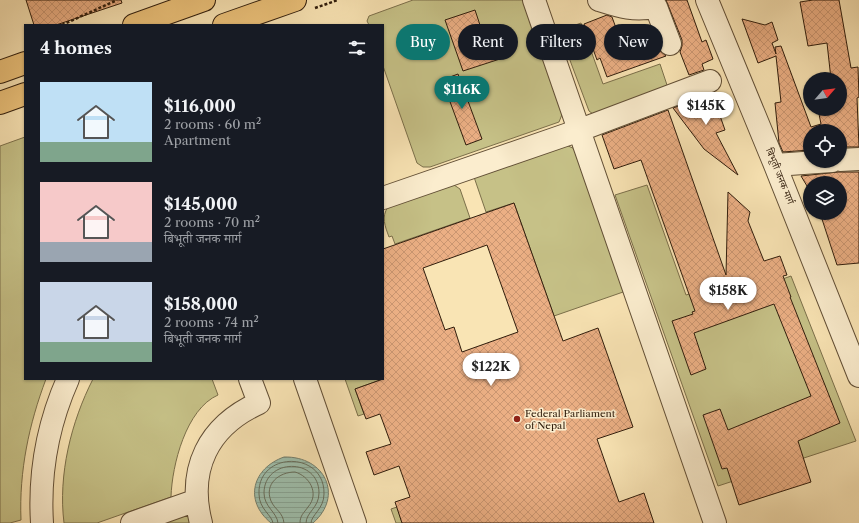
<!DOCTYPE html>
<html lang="en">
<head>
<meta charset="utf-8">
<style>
  :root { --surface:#171b24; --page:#242831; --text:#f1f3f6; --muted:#9ea1a6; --accent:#0f766e }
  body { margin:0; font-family:"Libre Caslon Text","Noto Serif Devanagari",serif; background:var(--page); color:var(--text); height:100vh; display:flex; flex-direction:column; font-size:15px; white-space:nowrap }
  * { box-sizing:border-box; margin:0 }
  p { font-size:13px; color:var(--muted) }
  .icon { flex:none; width:22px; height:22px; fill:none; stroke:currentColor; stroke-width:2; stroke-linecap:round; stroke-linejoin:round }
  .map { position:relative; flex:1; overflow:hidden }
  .side { position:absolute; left:24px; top:24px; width:360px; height:356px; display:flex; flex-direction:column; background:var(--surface); border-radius:0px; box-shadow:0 1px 3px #0004 }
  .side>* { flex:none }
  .guide { position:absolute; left:396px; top:24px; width:380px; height:36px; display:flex; gap:8px }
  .needle { width:26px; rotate:62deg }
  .buttons { position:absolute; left:803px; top:72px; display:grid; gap:8px }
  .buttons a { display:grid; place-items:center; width:44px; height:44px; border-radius:50%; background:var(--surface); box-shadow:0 1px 3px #0004; font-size:20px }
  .price { position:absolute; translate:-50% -34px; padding:0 9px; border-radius:14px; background:#fff; color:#222; font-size:13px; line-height:26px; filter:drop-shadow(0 1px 2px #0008) }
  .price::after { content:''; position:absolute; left:50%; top:24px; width:12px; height:9px; margin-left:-6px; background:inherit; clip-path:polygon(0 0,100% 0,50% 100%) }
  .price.on { background:var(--accent); color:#fff }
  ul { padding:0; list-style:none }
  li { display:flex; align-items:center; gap:12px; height:100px; padding:0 16px }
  li span { display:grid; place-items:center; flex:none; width:112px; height:80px; border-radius:0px; color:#555 }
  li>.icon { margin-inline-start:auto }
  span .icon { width:48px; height:48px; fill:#fffc; stroke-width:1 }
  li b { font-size:17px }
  h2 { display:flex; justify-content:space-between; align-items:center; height:48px; padding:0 16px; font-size:17px }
  .tag { padding:0 14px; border-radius:18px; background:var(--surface); box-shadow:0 1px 3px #0004; font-size:14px; line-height:36px }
  .tag.on { background:var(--accent); color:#fff }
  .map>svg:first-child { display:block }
  .green { fill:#c6c187; stroke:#7b6f4a }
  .water { fill:url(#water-rules); stroke:#727e6d }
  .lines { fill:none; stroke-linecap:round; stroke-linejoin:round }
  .shore { stroke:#676e5c; stroke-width:1 }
  .building { fill:url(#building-cross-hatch); stroke:#301d0c; fill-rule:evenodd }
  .minor-casing { stroke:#624f36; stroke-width:24 }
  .major-casing { stroke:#301d0c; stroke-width:24 }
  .path { stroke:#301d0c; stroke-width:2.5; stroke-dasharray:3 2; stroke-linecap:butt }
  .minor { stroke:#fbedce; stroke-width:22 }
  .major { stroke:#ecc27a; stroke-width:22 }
  .poi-dot { fill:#8f2418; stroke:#fbedce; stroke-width:1.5 }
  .labels { text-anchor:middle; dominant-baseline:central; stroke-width:3; stroke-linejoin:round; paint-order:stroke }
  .street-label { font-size:10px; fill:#301d0c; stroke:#fbedce }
  .poi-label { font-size:10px; fill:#301d0c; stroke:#fbedce; text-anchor:start }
</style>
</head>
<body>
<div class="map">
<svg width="859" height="523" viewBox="0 0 859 523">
  <defs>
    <pattern id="water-rules" width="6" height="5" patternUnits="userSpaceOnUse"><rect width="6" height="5" fill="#9ebfad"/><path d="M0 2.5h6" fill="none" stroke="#88a494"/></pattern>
    <pattern id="building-cross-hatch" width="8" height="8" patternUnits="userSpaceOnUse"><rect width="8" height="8" fill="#ebaf84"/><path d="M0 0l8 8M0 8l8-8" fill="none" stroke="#ca9671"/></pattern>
  </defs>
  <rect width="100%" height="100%" fill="#f9e4b4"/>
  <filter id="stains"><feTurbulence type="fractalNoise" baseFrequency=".005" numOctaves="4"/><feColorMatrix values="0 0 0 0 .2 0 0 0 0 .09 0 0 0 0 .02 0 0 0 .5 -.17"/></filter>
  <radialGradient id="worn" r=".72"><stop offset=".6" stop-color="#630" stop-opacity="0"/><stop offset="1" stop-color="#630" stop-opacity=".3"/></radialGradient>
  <path class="green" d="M 413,0 L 524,0 L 563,112 L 559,122 L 430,167 L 423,167 L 417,163 L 383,66 L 383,25 L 369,25 L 367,21 L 369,16 Z
    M 581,23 L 603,84 L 660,64 L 669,91 L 597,117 L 589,111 L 559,31 Z
    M 25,137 L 25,379 L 46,379 C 29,424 19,471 21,520 L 10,523 L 0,523 L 0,146 Z
    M 566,145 L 575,149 L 626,291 L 554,316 L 514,203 L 486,212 L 474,177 Z
    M 454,185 L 460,189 L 470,218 L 395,244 L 392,236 L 389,237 C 385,226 381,217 388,207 Z
    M 647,185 L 686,295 L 740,279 L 746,292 L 791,276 L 856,441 L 718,486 L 615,195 Z
    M 93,379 L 212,379 L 218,395 C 186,409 172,465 171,497 L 97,523 L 64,523 C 58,475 71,422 93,379 Z
    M 345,379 L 383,379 L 355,389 L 364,414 L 358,416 Z
    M 397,507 L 402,523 L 396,523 L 391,509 Z
    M 191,513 L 194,523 L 167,523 L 166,522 Z"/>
  <path class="water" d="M 284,457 C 325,456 344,496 313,523 L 271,523 C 243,500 253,468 284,457 Z"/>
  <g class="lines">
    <path class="shore" d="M 273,523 C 272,515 259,509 259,494 C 257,451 325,450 324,494 C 324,509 311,515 311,523
      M 278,523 C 277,512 264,507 264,493 C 264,458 319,457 319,493 C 319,508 306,512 306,523
      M 284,523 C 283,512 275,510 271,501 C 264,484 279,472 295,472 C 309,476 320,493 308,507 C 304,513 300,515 300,523"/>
  </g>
  <path class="building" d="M 26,0 L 121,0 L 122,3 L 56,25 L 34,25 Z
    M 666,0 L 687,0 L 702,42 L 706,40 L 713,59 L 702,64 L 704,70 L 689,75 L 680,52 L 682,46 L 682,40 Z
    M 813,0 L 839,0 L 851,68 L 858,67 L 859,97 L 857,98 L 859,147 L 840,147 L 840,131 L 810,131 L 810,150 L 783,152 L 779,143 L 775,103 L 781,102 L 776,56 L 758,63 L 742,19 L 765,25 L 772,22 L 778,40 L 772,43 L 776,54 L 775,47 L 781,46 L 811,127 L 821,124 L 818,109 L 840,109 L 840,79 L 831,79 L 827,43 L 808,46 L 800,2 Z
    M 475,10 L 483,34 L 500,29 L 509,56 L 463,71 L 445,20 Z
    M 607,15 L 612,17 L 624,50 L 655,39 L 658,49 L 666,56 L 607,77 L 600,58 L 597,60 L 584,24 Z
    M 458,74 L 482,139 L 466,145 L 442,80 Z
    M 712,93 L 725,130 L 716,133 L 738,175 L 704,149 L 673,108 Z
    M 668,110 L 726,275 L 728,192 L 750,212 L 748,221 L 764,261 L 780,256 L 787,275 L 783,276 L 791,297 L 790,297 L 840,423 L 798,441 L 811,482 L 739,505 L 727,468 L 722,469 L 703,415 L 720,409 L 728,430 L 811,396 L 774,304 L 694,333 L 706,369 L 691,375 L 672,321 L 693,314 L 692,312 L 695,311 L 641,160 L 614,169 L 602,135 Z
    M 838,172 L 859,172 L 859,263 L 837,265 L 820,213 L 840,213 L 840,183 L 810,183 L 810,191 L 801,176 Z
    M 514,203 L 563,341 L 598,328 L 633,427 L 597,439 L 619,502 L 644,493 L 654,523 L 402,523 L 395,502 L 410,497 L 399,466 L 374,475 L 366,452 L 391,444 L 380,414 L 366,419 L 355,389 L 383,379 L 383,249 ZM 487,245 L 518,332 L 462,352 L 454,327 L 445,330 L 423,268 Z"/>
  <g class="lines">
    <defs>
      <path id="minor" d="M 534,0 L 715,523
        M 599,0 C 621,7 633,11 656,7 L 670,44
        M 707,0 L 775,165 L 859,376
        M 840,160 L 859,159
        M 775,165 L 832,161
        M 383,198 L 580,130 L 710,81
        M 305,379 L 355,523
        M 42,523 C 39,474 48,424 68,379
        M 132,523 L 197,500
        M 201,523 C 187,469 208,426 259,403 L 250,379"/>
      <path id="major" d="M 134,25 L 204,0
        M 224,25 L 295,0
        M 0,72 L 25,63
        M 0,103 L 25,94"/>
    </defs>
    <use href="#minor" class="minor-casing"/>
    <use href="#major" class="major-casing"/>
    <path class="path" d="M 315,8 L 338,0
      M 62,25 L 117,0"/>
    <use href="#minor" class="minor"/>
    <use href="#major" class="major"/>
  </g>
  <circle class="poi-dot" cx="517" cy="419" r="4"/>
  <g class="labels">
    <g class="street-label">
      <text transform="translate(780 176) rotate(68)">बिभूती जनक मार्ग</text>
    </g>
    <g class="poi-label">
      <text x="525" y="413">Federal Parliament<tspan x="525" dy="12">of Nepal</tspan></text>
    </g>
  </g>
  <rect width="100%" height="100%" filter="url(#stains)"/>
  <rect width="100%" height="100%" fill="url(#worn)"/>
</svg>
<div class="buttons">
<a><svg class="needle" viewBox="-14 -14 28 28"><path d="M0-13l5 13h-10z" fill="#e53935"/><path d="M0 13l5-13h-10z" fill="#9ea1a6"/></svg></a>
<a><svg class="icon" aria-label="locate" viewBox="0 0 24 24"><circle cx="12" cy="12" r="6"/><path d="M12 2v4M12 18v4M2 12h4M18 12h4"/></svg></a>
<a><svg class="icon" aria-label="layers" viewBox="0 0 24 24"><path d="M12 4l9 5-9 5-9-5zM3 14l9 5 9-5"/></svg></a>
</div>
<b class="price on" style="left:462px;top:110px">$116K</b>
<b class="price" style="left:706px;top:126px">$145K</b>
<b class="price" style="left:728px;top:311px">$158K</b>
<b class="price" style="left:491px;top:387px">$122K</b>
<div class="guide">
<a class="tag on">Buy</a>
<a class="tag">Rent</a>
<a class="tag">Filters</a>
<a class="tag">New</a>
</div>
<section class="side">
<h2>4 homes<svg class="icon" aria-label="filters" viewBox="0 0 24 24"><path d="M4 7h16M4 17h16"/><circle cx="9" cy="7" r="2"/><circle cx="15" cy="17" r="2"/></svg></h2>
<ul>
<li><span style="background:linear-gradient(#bfe0f5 75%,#7fa58c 0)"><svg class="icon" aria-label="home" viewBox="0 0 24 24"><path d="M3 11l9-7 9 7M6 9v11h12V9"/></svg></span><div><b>$116,000</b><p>2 rooms · 60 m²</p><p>Apartment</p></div></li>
<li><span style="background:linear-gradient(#f6c9c9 75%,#9aa5b1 0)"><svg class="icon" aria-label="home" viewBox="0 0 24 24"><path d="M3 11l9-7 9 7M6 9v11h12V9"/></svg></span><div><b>$145,000</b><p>2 rooms · 70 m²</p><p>बिभूती जनक मार्ग</p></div></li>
<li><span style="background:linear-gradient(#c9d6e8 75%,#7fa58c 0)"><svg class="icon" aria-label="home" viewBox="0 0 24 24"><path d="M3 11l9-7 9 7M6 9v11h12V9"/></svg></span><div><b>$158,000</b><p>2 rooms · 74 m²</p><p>बिभूती जनक मार्ग</p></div></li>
</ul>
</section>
</div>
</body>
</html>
